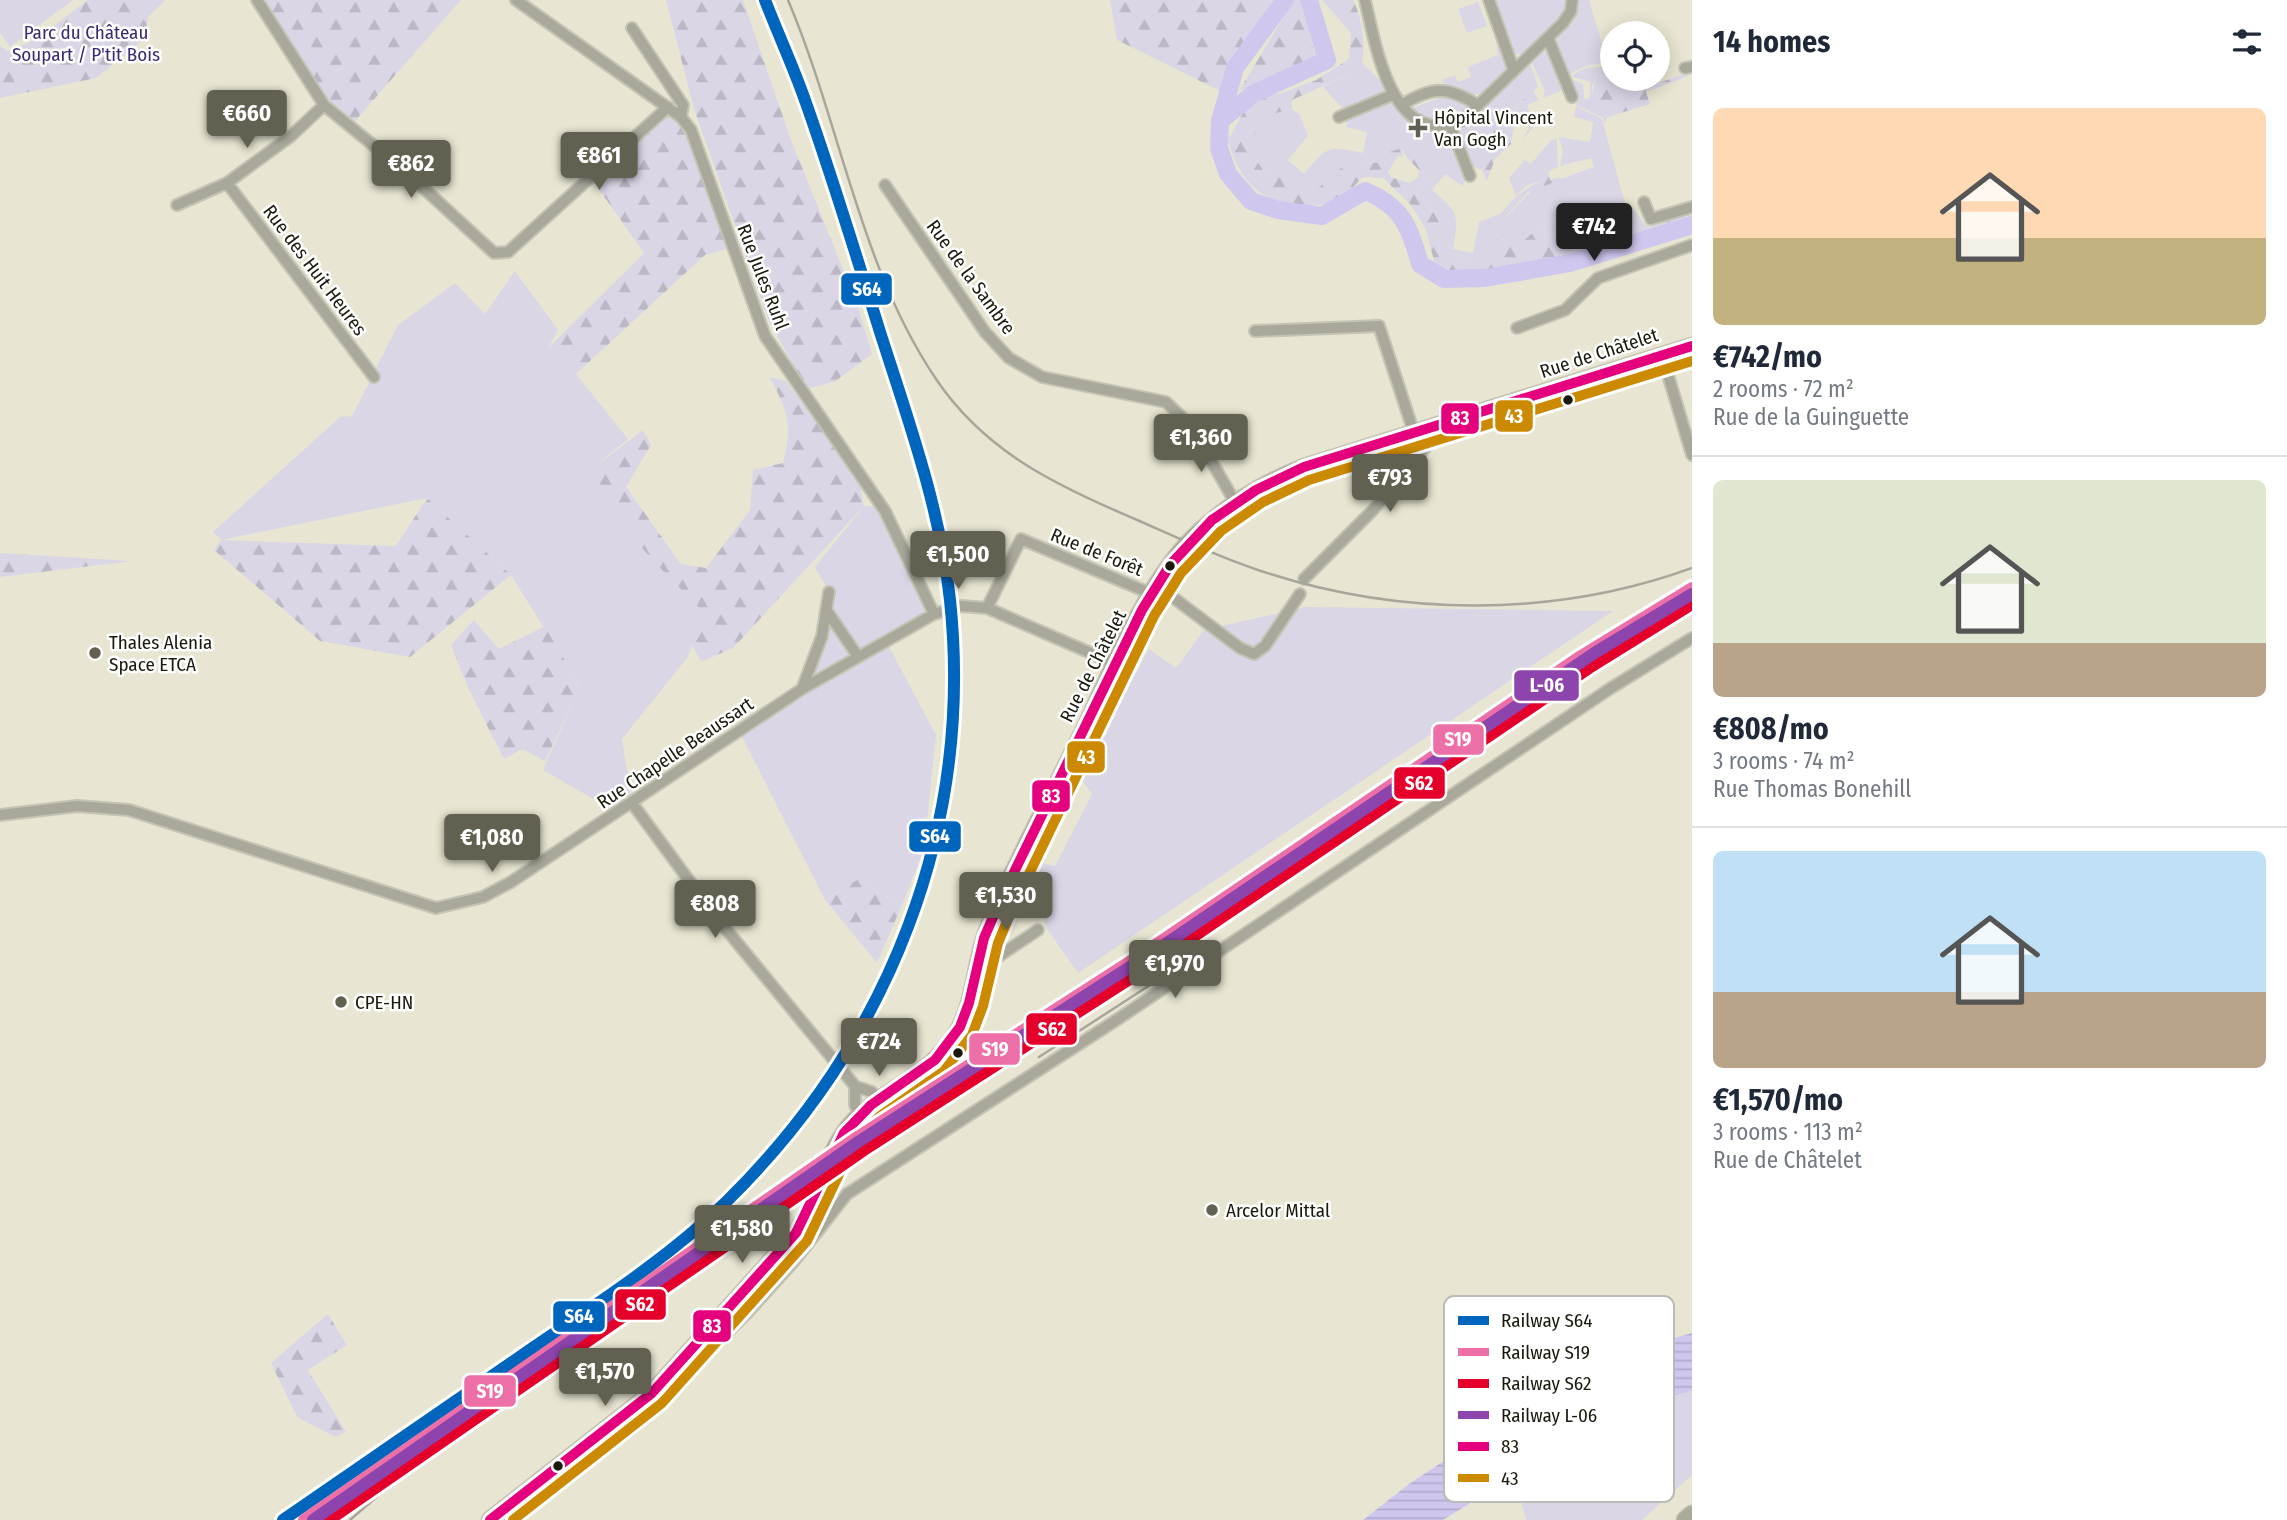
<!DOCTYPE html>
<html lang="en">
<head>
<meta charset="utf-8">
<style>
  :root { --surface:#fff; --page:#f6f6f7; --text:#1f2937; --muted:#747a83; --line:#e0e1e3; --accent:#626151 }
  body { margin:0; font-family:"Fira Sans Condensed",sans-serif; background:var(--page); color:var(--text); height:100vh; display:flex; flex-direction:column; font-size:26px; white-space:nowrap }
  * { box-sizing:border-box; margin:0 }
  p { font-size:23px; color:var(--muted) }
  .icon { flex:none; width:38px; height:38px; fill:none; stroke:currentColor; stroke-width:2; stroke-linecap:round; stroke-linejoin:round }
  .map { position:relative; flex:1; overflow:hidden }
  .sheet { display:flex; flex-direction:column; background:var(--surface); width:595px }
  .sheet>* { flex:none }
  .fabs { position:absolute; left:1600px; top:21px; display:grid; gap:14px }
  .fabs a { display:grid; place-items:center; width:70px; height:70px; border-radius:50%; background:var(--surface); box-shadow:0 4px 18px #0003; font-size:35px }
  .price { position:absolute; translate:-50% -60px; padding:0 16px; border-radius:7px; background:var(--accent); color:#fff; font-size:23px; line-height:46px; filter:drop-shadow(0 2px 4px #0008) }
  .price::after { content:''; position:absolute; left:50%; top:42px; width:21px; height:16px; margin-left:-10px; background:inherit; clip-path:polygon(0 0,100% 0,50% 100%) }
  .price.active { background:#222; color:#fff }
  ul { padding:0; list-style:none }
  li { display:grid; align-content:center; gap:14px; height:371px; padding:0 21px }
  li+li { border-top:2px solid var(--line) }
  li span { display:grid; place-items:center; height:217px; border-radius:10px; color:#555 }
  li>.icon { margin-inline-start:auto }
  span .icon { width:126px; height:126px; fill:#fffc; stroke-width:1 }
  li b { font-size:30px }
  h2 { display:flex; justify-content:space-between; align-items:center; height:84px; padding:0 21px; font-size:30px }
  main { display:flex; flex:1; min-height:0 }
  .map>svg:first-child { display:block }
  .green { fill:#dbd6e6 }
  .forest { fill:url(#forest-firs) }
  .water { fill:url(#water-rules) }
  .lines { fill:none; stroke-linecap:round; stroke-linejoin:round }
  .river { stroke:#d0c7ef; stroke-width:18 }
  .street-casing { stroke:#c5c4b4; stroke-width:14 }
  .secondary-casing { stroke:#c5c4b4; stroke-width:19 }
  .primary-casing { stroke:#c5c4b4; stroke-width:21 }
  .street { stroke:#a9a89b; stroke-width:10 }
  .secondary { stroke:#a8a696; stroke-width:16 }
  .primary { stroke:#acaa98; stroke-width:18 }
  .rail { stroke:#a8a69a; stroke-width:2.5 }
  .bus-1-casing { stroke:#fff; stroke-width:16 }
  .bus-2-casing { stroke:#fff; stroke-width:16 }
  .bus-1 { stroke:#e5007d; stroke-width:10 }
  .bus-2 { stroke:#cb8a02; stroke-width:10 }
  .rail-1-casing { stroke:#fff; stroke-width:18 }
  .rail-2-casing { stroke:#fff; stroke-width:18 }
  .rail-3-casing { stroke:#fff; stroke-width:18 }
  .rail-4-casing { stroke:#fff; stroke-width:18 }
  .rail-1 { stroke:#0065bd; stroke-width:12 }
  .rail-2 { stroke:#ed6fa7; stroke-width:12 }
  .rail-3 { stroke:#e4002b; stroke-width:12 }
  .rail-4 { stroke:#8e44ad; stroke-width:12 }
  .poi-dot { fill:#626151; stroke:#fff; stroke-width:2.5 }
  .bus-dot { fill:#1a190c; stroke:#fff; stroke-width:2.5 }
  .labels { text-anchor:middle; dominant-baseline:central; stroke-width:5; stroke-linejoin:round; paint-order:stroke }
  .park-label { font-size:19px; fill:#3e2973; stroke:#fff }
  .poi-label { font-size:19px; fill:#1a190c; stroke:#fff; text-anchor:start }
  .street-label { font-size:19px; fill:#1a190c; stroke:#fff }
  .key { fill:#fff; stroke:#babab6; stroke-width:2 }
  .key-label { font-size:19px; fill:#1a190c }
  .line-badge { stroke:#fff; stroke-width:2.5 }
  .badge-label { font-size:19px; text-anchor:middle; font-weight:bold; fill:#fff }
</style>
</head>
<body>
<main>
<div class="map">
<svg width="1692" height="1520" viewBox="0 0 1692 1520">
  <defs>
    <pattern id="forest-firs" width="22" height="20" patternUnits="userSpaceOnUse" patternTransform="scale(1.75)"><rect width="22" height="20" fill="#dbd6e6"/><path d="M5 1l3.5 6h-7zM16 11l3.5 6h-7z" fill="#bbb7c4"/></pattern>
    <pattern id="water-rules" width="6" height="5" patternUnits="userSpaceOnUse" patternTransform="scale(1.75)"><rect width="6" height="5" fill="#d0c7ef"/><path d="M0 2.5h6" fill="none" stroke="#b2aacc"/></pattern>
  </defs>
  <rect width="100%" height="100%" fill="#e8e6d2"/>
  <path class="green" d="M 0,0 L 73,0 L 10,47 L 0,33 Z
    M 1497,0 L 1568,0 L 1564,16 L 1523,55 L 1513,53 L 1496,9 Z
    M 1576,0 L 1589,0 L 1605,53 L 1612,51 L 1612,61 L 1586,66 L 1568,75 L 1557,39 Z
    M 1478,2 L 1487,26 L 1467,33 L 1458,9 Z
    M 1501,45 L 1507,62 L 1505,71 L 1485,92 L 1475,95 L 1443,83 L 1442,80 L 1455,75 L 1458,82 L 1471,77 L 1468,67 L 1498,55 L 1496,47 Z
    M 1548,51 L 1563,86 L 1560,91 L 1543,98 L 1545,91 L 1531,60 L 1540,52 Z
    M 1529,61 L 1538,86 L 1533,92 L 1539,100 L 1527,105 L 1534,126 L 1522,140 L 1529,128 L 1527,116 L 1520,112 L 1523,99 L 1489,141 L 1490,152 L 1478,169 C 1464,163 1457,140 1462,125 Z
    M 1366,67 L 1383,83 L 1384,93 L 1344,110 L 1323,87 Z
    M 1601,67 L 1591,88 L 1601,110 L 1608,117 L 1605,124 L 1603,118 L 1576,105 L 1577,99 L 1568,78 L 1583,84 L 1584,99 L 1590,98 L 1590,82 L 1570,76 L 1586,68 Z
    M 1447,95 L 1467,105 L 1461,116 C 1439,121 1429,122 1410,109 Z
    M 1386,102 L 1396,104 L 1449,136 L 1466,179 L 1462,186 L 1445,174 L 1432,190 C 1459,213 1459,214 1453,249 L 1473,253 L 1479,222 L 1500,214 L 1506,217 L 1533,189 L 1594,167 L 1591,158 L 1560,166 L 1563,151 L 1559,137 L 1590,142 L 1593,122 L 1574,117 L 1576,106 L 1602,119 L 1629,218 L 1546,237 L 1544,230 L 1534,232 L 1517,246 L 1473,263 L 1453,254 L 1434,211 L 1415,193 L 1414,190 L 1422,187 L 1430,176 L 1413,155 L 1408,159 L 1401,148 L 1385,164 C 1368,161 1354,161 1339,170 C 1329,176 1320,192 1307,191 C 1300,190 1295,183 1289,180 C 1282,176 1274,176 1268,173 C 1251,165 1250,133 1262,120 C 1269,113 1283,112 1292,109 L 1300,115 L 1308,136 L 1288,160 L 1304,174 C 1327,146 1327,146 1363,153 L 1367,132 L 1346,127 L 1349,117 Z
    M 1557,139 L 1558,167 L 1545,173 L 1547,180 L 1527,185 L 1516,196 L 1509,178 L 1525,160 L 1531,164 L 1551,140 Z
    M 515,271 L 558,330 L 549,347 L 576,374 L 628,439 L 594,467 L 638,544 L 706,615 L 687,658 L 622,739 L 632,803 L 618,813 L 543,770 L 580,686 L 511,575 L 427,498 L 221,540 L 213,532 L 340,417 L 352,416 L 398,325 L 455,283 L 485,314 Z
    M 864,506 L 883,507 L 934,614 L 886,641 L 936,735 L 924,849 L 902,905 L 857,880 L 825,900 L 739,731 L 809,686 L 829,592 L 815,567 Z
    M 1305,607 L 1613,611 L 1078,973 L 1045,926 L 1044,902 L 1032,885 L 1042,863 L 1055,866 L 1092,794 L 1079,776 L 1149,649 L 1176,668 L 1204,630 Z
    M 1692,1391 L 1692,1475 L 1642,1520 L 1526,1520 L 1514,1474 L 1624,1408 Z"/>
  <path class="forest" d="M 88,0 L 165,0 L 148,17 L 145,38 L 96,78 L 0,98 L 0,46 L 8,51 L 36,39 Z
    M 261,0 L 461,0 L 355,121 L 329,100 Z
    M 666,0 L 743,0 L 791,140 L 857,304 L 872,354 L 834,382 L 806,389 L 768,319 L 694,109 Z
    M 1110,0 L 1285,0 L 1257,36 L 1228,95 L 1117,40 Z
    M 1294,0 L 1300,0 L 1316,58 L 1239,91 Z
    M 1322,0 L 1353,0 C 1362,18 1366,43 1362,63 L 1366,67 L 1292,100 L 1292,109 C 1283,112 1269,113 1262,120 C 1250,133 1251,164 1268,173 C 1274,176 1282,176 1289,180 C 1295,183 1300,190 1307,191 C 1320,192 1329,176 1338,170 C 1354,161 1368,161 1385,164 L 1390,152 L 1401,148 L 1403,157 L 1398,156 L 1388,172 L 1391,177 L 1409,183 L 1418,177 L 1419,170 L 1408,159 L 1412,155 L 1428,167 C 1431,179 1427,186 1414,190 L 1415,193 L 1434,211 L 1453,254 L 1472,263 C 1485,254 1480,244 1500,238 L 1517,246 L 1534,232 L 1544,230 L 1546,237 L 1629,218 L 1626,208 L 1633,208 L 1645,225 L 1651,227 L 1692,212 L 1692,219 L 1599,248 L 1466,276 L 1447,274 L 1435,264 L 1425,227 L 1410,204 L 1383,178 L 1363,177 C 1357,183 1350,191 1343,196 C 1331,204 1317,206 1302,206 C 1260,203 1238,179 1228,140 L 1247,105 L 1259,97 L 1282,93 L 1316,80 L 1349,59 L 1351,33 Z
    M 1612,64 L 1612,79 L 1635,79 L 1636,85 L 1644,88 L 1687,73 L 1688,76 L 1646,92 L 1650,104 L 1608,117 C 1588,98 1590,91 1601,67 Z
    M 1523,99 L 1526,99 L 1514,124 L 1511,144 L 1495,159 L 1487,181 L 1482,169 L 1478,169 L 1490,152 L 1494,130 L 1506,123 Z
    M 668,107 L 706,168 L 727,249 L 705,255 L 576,374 L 549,347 L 644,253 L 591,178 Z
    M 1548,169 L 1550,180 L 1559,177 L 1560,180 L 1528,192 L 1505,217 L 1500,214 C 1514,198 1524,187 1546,180 L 1545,173 Z
    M 770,377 L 786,381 L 859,479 L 864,506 L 733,648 L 701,662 L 692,645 L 706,615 C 671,578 603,517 594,467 L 643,430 L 651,445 L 626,487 L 681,564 L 706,568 L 750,510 L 753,470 L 783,463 C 793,423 788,414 770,377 Z
    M 427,498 L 511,575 L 410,657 L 320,641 L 214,550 L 221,540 L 396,546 Z
    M 0,553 L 132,561 L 0,577 Z
    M 474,620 L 499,649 L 545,626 L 580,687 L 545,761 L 522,749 L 504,759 L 469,690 L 451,645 Z
    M 857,880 L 902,905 L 877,963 L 825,900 Z
    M 328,1314 L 347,1345 L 308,1370 L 346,1432 L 335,1437 L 297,1417 L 271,1363 Z"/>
  <path class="water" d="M 1692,1333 L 1692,1391 L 1624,1408 L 1443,1520 L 1363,1520 L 1409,1484 L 1509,1418 L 1540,1393 L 1638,1345 L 1643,1347 Z"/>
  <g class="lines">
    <path class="river" d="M 1285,0 L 1235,68 L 1220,121 L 1219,148 L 1228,174 L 1251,201 L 1278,210 L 1322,216 L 1365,191 C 1402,206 1410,227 1420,264 L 1444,279 L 1485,278 L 1570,263 L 1692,225
      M 1220,121 L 1253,94 L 1327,60 L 1309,0"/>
    <defs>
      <path id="street" d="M 257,0 L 324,105 L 407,173 L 494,253 L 508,252 L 668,107
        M 516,0 L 681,117 L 691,130 L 765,336 L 885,511 L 934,614
        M 1365,0 C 1376,47 1392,151 1463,120 L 1563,23 L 1571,11 L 1572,0
        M 1489,0 L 1514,71
        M 632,28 L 683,105 L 681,117
        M 1548,38 L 1572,97
        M 1685,68 L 1692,67
        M 1401,105 C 1434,86 1446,86 1478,105
        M 1339,117 L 1392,95
        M 1450,125 L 1470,176
        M 227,183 L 374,377
        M 885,185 L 985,332 L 1009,358 L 1042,377 L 1166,402 L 1191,426 L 1235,502
        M 1644,202 L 1651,219 L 1692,207
        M 177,205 L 227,183 L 291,136 L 324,105
        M 1517,328 L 1565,310 L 1598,278 L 1692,245
        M 1255,331 L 1379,326 L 1414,433
        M 1662,355 L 1692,455
        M 1304,579 L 1373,510 L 1445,424
        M 1158,586 L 1240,648 L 1254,654 L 1265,646 L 1300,594
        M 987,608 L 1021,539 L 1152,594
        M 827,611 L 857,655
        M 802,689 L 822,636 L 829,592
        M 632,803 L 716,917 L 855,1086 L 872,1092 L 879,1102
        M 0,815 L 77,806 L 129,810 L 436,908 L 483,897 L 511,882 L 802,689 L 934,614 L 961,606 L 987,608 L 1116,664
        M 981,955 L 999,956 L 1038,930
        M 855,1086 L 855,1105 L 860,1115
        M 679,1363 L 703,1356 L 747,1313 L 795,1260 L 847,1194 L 1118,1019 L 1611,688 L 1692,638"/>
      <path id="secondary" d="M 490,1520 L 652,1393 L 796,1233 C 817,1202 823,1164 844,1133 C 875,1089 933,1080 960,1027 C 976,996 975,958 989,926 C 1017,859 1052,795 1084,730 C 1112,671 1142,594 1186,545 C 1220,509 1259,485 1304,467 L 1692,346"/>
      <path id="primary" d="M 1686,1520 L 1692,1515"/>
    </defs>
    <use href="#street" class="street-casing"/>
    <use href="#secondary" class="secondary-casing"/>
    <use href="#primary" class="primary-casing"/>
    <use href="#street" class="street"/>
    <use href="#secondary" class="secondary"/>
    <use href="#primary" class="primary"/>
    <path class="rail" d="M 788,0 C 841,125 859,265 936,379 C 985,452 1057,486 1135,519 C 1176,537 1218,557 1261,571 C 1399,617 1555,618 1692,568
      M 1039,1057 L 1187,961
      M 350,1520 L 410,1468"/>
    <defs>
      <path id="bus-1" d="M 490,1520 L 652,1393 L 796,1233 L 844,1133 L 871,1105 L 935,1060 L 960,1027 L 969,1003 L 984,938 L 1000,901 L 1142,610 L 1170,565 L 1212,520 L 1256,490 L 1304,467 L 1692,346"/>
      <path id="bus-2" d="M 513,1520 L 662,1403 L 807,1241 L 855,1141 L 880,1116 L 944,1071 L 972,1035 L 983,1006 L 998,943 L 1013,907 L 1154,616 L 1181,573 L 1221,531 L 1263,502 L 1309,480 L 1692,361"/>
    </defs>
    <use href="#bus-1" class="bus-1-casing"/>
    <use href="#bus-2" class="bus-2-casing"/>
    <use href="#bus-1" class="bus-1"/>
    <use href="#bus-2" class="bus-2"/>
    <defs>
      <path id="rail-1" d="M 283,1520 C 367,1462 451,1405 534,1347 C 600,1302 668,1258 726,1202 C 889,1042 974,828 950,600 C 940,508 908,419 880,332 C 856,255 833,179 806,103 C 794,68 778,34 765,0"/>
      <path id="rail-2" d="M 304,1520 L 856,1138 L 1151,948 L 1581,656 L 1692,588"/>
      <path id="rail-3" d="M 329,1520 L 864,1150 L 1159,960 L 1589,668 L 1692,604"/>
      <path id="rail-4" d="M 313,1520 L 858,1142 L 1167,943 L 1596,652 L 1692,594"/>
    </defs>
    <use href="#rail-1" class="rail-1-casing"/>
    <use href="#rail-2" class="rail-2-casing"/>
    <use href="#rail-3" class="rail-3-casing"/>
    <use href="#rail-4" class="rail-4-casing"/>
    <use href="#rail-1" class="rail-1"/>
    <use href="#rail-2" class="rail-2"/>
    <use href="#rail-3" class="rail-3"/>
    <use href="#rail-4" class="rail-4"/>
  </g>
  <g class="poi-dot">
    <path d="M1414.5 117.5h7v7h7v7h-7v7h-7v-7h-7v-7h7z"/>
    <circle cx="95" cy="653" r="7"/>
    <circle cx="341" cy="1002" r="7"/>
    <circle cx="1212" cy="1210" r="7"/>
  </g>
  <g class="bus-dot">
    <circle cx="1568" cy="400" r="6"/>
    <circle cx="1170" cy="566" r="6"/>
    <circle cx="958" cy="1053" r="6"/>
    <circle cx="558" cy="1466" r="6"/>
  </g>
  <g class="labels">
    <g class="park-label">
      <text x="86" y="32">Parc du Château<tspan x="86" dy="22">Soupart / P'tit Bois</tspan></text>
    </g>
    <g class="poi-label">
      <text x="1434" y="117">Hôpital Vincent<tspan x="1434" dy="22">Van Gogh</tspan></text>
      <text x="109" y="642">Thales Alenia<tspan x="109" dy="22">Space ETCA</tspan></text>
      <text x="355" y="1002">CPE-HN</text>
      <text x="1226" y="1210">Arcelor Mittal</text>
    </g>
    <g class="street-label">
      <text transform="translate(315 270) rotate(53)">Rue des Huit Heures</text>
      <text transform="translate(763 277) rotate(69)">Rue Jules Ruhl</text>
      <text transform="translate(971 277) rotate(54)">Rue de la Sambre</text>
      <text transform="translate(1599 353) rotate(-18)">Rue de Châtelet</text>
      <text transform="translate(1097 552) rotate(22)">Rue de Forêt</text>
      <text transform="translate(1093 666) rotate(-63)">Rue de Châtelet</text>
      <text transform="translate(675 753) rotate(-34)">Rue Chapelle Beaussart</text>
    </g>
  </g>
  <rect x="1444" y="1296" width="230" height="206" rx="10" class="key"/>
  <rect x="1458" y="1316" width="31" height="9" fill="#0065bd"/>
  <rect x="1458" y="1348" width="31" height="8" fill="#ed6fa7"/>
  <rect x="1458" y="1379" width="31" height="9" fill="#e4002b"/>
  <rect x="1458" y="1411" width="31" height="8" fill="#8e44ad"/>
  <rect x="1458" y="1442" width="31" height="9" fill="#e5007d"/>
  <rect x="1458" y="1474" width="31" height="8" fill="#cb8a02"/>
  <g class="key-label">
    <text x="1501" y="1327">Railway S64</text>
    <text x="1501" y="1359">Railway S19</text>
    <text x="1501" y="1390">Railway S62</text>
    <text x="1501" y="1422">Railway L-06</text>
    <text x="1501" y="1453">83</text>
    <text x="1501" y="1485">43</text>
  </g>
  <g class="line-badge">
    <rect x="840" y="272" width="53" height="34" rx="7" fill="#0065bd"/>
    <rect x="1494" y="399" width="40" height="34" rx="7" fill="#cb8a02"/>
    <rect x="1440" y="402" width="40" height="33" rx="7" fill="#e5007d"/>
    <rect x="1513" y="669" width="67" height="33" rx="7" fill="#8e44ad"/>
    <rect x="1432" y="723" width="53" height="33" rx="7" fill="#ed6fa7"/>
    <rect x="1066" y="740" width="40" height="34" rx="7" fill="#cb8a02"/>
    <rect x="1393" y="766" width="53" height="34" rx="7" fill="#e4002b"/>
    <rect x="1031" y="779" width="40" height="34" rx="7" fill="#e5007d"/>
    <rect x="908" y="820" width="54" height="33" rx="7" fill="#0065bd"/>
    <rect x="1025" y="1012" width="53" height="34" rx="7" fill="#e4002b"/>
    <rect x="968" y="1032" width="53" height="34" rx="7" fill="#ed6fa7"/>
    <rect x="614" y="1288" width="53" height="33" rx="7" fill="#e4002b"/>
    <rect x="552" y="1300" width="54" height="33" rx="7" fill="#0065bd"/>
    <rect x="692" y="1309" width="40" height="34" rx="7" fill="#e5007d"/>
    <rect x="463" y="1374" width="54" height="34" rx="7" fill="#ed6fa7"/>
  </g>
  <g class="badge-label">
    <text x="867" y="296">S64</text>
    <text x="1514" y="423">43</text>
    <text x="1460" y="425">83</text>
    <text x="1547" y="692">L-06</text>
    <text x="1458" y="746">S19</text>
    <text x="1086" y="764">43</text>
    <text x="1419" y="790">S62</text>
    <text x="1051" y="803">83</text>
    <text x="935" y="843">S64</text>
    <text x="1052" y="1036">S62</text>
    <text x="995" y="1056">S19</text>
    <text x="640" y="1311">S62</text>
    <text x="579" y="1323">S64</text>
    <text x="712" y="1333">83</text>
    <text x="490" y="1398">S19</text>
  </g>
</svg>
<div class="fabs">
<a><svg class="icon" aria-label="locate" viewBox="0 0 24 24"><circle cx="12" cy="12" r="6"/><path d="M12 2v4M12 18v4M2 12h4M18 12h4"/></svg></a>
</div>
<b class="price" style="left:247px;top:150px">€660</b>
<b class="price" style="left:599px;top:192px">€861</b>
<b class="price" style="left:411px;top:200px">€862</b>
<b class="price active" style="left:1594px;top:263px">€742</b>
<b class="price" style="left:1201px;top:474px">€1,360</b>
<b class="price" style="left:1390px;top:514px">€793</b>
<b class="price" style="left:958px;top:591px">€1,500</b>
<b class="price" style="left:492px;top:874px">€1,080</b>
<b class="price" style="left:1006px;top:932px">€1,530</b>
<b class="price" style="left:715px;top:940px">€808</b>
<b class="price" style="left:1175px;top:1000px">€1,970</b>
<b class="price" style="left:879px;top:1078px">€724</b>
<b class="price" style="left:742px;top:1265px">€1,580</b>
<b class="price" style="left:605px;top:1408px">€1,570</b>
</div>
<section class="sheet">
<h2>14 homes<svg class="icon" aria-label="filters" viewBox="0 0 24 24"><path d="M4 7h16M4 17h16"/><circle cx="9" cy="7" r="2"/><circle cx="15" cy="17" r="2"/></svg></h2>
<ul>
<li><span style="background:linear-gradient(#ffd9b3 60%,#c2b280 0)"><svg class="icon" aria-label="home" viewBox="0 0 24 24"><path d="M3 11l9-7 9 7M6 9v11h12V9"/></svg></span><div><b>€742/mo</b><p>2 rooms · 72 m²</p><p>Rue de la Guinguette</p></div></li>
<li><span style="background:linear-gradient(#dfe7d0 75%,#b9a48a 0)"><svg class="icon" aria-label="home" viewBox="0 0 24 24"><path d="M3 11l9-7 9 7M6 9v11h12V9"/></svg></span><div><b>€808/mo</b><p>3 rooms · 74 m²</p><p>Rue Thomas Bonehill</p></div></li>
<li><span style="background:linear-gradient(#bfe0f5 65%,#b9a48a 0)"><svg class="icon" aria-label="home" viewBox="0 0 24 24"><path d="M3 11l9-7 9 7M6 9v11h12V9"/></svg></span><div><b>€1,570/mo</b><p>3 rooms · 113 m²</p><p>Rue de Châtelet</p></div></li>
</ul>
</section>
</main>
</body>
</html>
